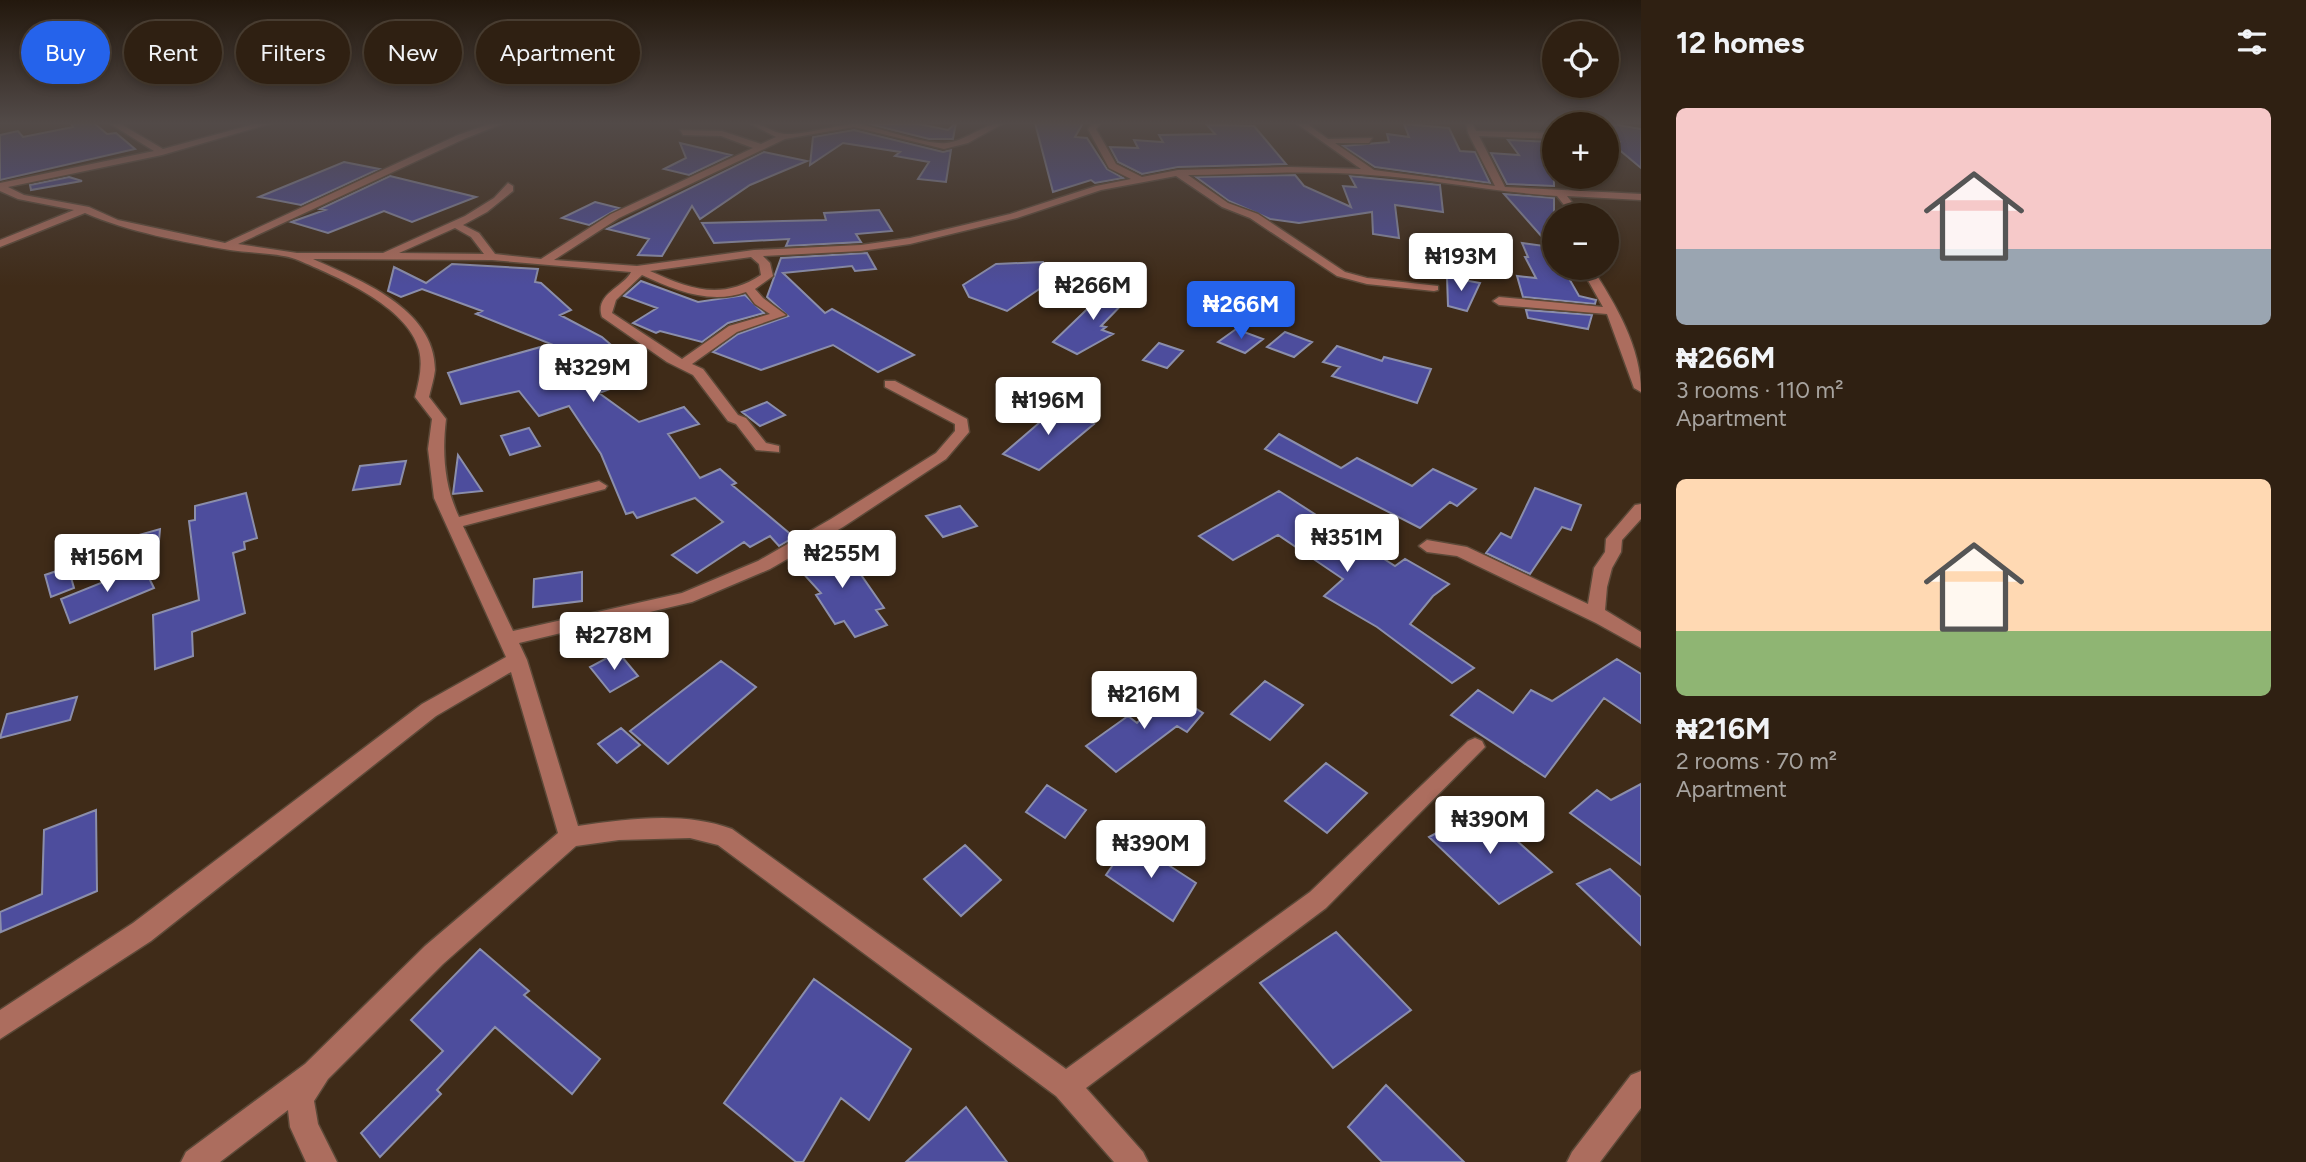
<!DOCTYPE html>
<html lang="en">
<head>
<meta charset="utf-8">
<style>
  :root { --surface:#2f2012; --page:#37281b; --text:#f1f3f6; --muted:#a7a39f; --line:#4a3e32; --accent:#2563eb }
  body { margin:0; font-family:Figtree,sans-serif; background:var(--page); color:var(--text); height:100vh; display:flex; flex-direction:column; font-size:26px; white-space:nowrap }
  * { box-sizing:border-box; margin:0 }
  p { font-size:23px; color:var(--muted) }
  .icon { flex:none; width:38px; height:38px; fill:none; stroke:currentColor; stroke-width:2; stroke-linecap:round; stroke-linejoin:round }
  .map { position:relative; flex:1; overflow:hidden }
  .panel { display:flex; flex-direction:column; background:var(--surface); width:665px }
  .panel>* { flex:none }
  .guide { position:absolute; left:21px; top:21px; width:665px; height:63px; display:flex; gap:14px }
  .controls { position:absolute; left:1542px; top:21px; display:grid; gap:14px }
  .controls a { display:grid; place-items:center; width:77px; height:77px; border-radius:50%; background:var(--surface); box-shadow:0 4px 10px #0003,0 0 0 2px var(--line); font-size:35px }
  .price { position:absolute; translate:-50% -60px; padding:0 16px; border-radius:7px; background:#fff; color:#222; font-size:23px; line-height:46px; filter:drop-shadow(0 2px 4px #0008) }
  .price::after { content:''; position:absolute; left:50%; top:42px; width:21px; height:16px; margin-left:-10px; background:inherit; clip-path:polygon(0 0,100% 0,50% 100%) }
  .price.current { background:var(--accent); color:#fff }
  ul { padding:0; list-style:none }
  li { display:grid; align-content:center; gap:14px; height:371px; padding:0 35px }
  li span { display:grid; place-items:center; height:217px; border-radius:10px; color:#555 }
  li>.icon { margin-inline-start:auto }
  span .icon { width:126px; height:126px; fill:#fffc; stroke-width:1 }
  li b { font-size:30px }
  h2 { display:flex; justify-content:space-between; align-items:center; height:84px; padding:0 35px; font-size:30px }
  .chip { padding:0 24px; border-radius:32px; background:var(--surface); box-shadow:0 4px 10px #0003,0 0 0 2px var(--line); font-size:24px; line-height:63px }
  .chip.current { background:var(--accent); color:#fff }
  main { display:flex; flex:1; min-height:0 }
  .map>svg:first-child { display:block }
  .building { fill:#4d4d9d; stroke:#8b8eab; stroke-width:2 }
  .lines { fill:none; stroke-linecap:round; stroke-linejoin:round }
  .minor-casing { stroke:#5c4938; stroke-width:3 }
  .minor { fill:#ac6d5e; fill-rule:evenodd }
</style>
</head>
<body>
<main>
<div class="map">
<svg width="1641" height="1162" viewBox="0 0 1641 1162">
  <rect width="100%" height="100%" fill="#3f2b18"/>
  <path class="building" d="M 71,123 L 94,123 L 107,134 L 116,133 L 135,149 L 0,180 L 0,135 L 18,131 L 23,137 L 73,127 Z
    M 914,123 L 948,130 L 956,123 L 953,139 L 929,139 L 869,124 Z
    M 1035,123 L 1083,123 L 1075,137 L 1087,138 L 1107,169 L 1123,178 L 1095,183 L 1091,180 L 1053,192 Z
    M 1606,123 L 1641,129 L 1641,168 L 1616,147 L 1620,142 L 1606,136 Z
    M 1404,124 L 1449,128 L 1460,151 L 1475,152 L 1490,183 L 1375,167 L 1343,146 L 1389,142 L 1387,134 L 1409,137 Z
    M 1207,125 L 1254,126 L 1286,164 L 1178,167 L 1142,174 L 1118,162 L 1110,147 L 1138,148 L 1134,140 L 1163,142 L 1159,135 L 1215,134 Z
    M 854,130 L 943,152 L 951,150 L 946,182 L 918,179 L 929,162 L 895,156 L 900,152 L 843,143 L 810,165 L 813,137 Z
    M 1508,140 L 1553,142 L 1554,186 L 1507,184 L 1491,153 L 1519,155 Z
    M 680,143 L 731,155 L 689,175 L 664,169 L 686,158 Z
    M 764,152 L 807,161 L 750,185 L 700,219 L 692,206 L 662,256 L 638,255 L 649,239 L 607,229 Z
    M 344,162 L 379,169 L 301,205 L 259,197 Z
    M 1295,175 L 1304,186 L 1351,207 L 1343,186 L 1356,187 L 1350,176 L 1440,185 L 1443,212 L 1395,205 L 1399,238 L 1373,234 L 1372,212 L 1299,223 L 1270,219 L 1229,201 L 1196,177 Z
    M 390,176 L 476,197 L 412,222 L 384,211 L 328,233 L 291,222 L 325,210 L 320,209 Z
    M 69,177 L 82,181 L 31,190 L 30,185 Z
    M 1504,194 L 1554,198 L 1554,268 L 1563,268 L 1579,296 L 1596,300 L 1595,304 L 1523,297 L 1517,276 L 1536,278 L 1525,257 L 1528,257 L 1522,243 L 1551,247 Z
    M 595,202 L 619,208 L 589,225 L 562,218 Z
    M 879,210 L 892,231 L 856,234 L 861,242 L 786,246 L 789,239 L 714,243 L 702,223 L 826,220 L 824,213 Z
    M 867,253 L 876,269 L 855,271 L 852,266 L 783,273 L 825,313 L 832,309 L 914,355 L 878,372 L 833,345 L 761,370 L 713,352 L 738,334 L 788,316 L 767,297 L 781,258 Z
    M 1043,262 L 1054,279 L 1007,311 L 969,297 L 963,285 L 996,264 Z
    M 452,264 L 538,269 L 535,282 L 541,283 L 571,310 L 560,315 L 602,337 L 640,370 L 603,383 L 610,389 L 599,393 L 639,422 L 684,407 L 699,424 L 668,434 L 700,478 L 720,469 L 736,483 L 732,485 L 794,537 L 779,546 L 770,536 L 750,547 L 744,542 L 697,573 L 672,555 L 723,522 L 695,498 L 637,518 L 633,512 L 626,514 L 601,454 L 569,406 L 539,416 L 519,391 L 461,404 L 448,373 L 551,344 L 476,314 L 482,311 L 422,289 L 401,297 L 388,291 L 394,267 L 426,283 Z
    M 1447,277 L 1480,283 L 1467,311 L 1448,306 Z
    M 641,281 L 698,302 L 745,295 L 764,313 L 728,323 L 702,342 L 660,331 L 656,333 L 633,323 L 657,308 L 624,296 Z
    M 1110,287 L 1133,293 L 1101,326 L 1106,327 L 1102,330 L 1113,334 L 1077,354 L 1053,342 Z
    M 1526,310 L 1592,315 L 1588,329 L 1528,318 Z
    M 1236,329 L 1263,339 L 1245,353 L 1218,342 Z
    M 1285,332 L 1312,342 L 1294,357 L 1267,347 Z
    M 1159,343 L 1183,351 L 1167,368 L 1143,360 Z
    M 1337,346 L 1382,361 L 1384,357 L 1431,369 L 1417,403 L 1332,376 L 1340,367 L 1323,362 Z
    M 767,402 L 785,415 L 760,426 L 742,412 Z
    M 1054,405 L 1094,424 L 1039,470 L 1003,454 L 1039,423 L 1032,419 Z
    M 529,428 L 540,446 L 510,455 L 501,436 Z
    M 1279,434 L 1341,468 L 1357,458 L 1412,486 L 1433,469 L 1476,489 L 1457,506 L 1450,502 L 1420,528 L 1265,449 Z
    M 458,455 L 482,491 L 453,494 Z
    M 406,461 L 400,484 L 353,490 L 360,466 Z
    M 1535,488 L 1581,505 L 1571,530 L 1562,527 L 1530,574 L 1486,553 L 1501,533 L 1511,538 Z
    M 1279,491 L 1395,566 L 1405,559 L 1449,584 L 1433,596 L 1410,624 L 1474,668 L 1452,683 L 1377,627 L 1324,596 L 1343,579 L 1278,535 L 1233,560 L 1199,536 Z
    M 246,493 L 257,538 L 244,542 L 245,549 L 233,553 L 245,613 L 192,632 L 193,656 L 155,669 L 153,615 L 199,600 L 189,521 L 195,520 L 195,506 Z
    M 960,506 L 977,526 L 943,537 L 926,516 Z
    M 160,529 L 158,553 L 132,559 L 132,537 Z
    M 832,544 L 859,572 L 884,608 L 876,610 L 887,625 L 855,637 L 844,621 L 835,624 L 816,595 L 821,593 L 791,560 L 809,550 L 812,552 Z
    M 143,566 L 154,588 L 70,623 L 61,599 Z
    M 68,567 L 74,588 L 51,597 L 45,575 Z
    M 582,572 L 582,601 L 533,607 L 534,579 Z
    M 618,652 L 638,676 L 610,692 L 590,667 Z
    M 1617,659 L 1641,674 L 1641,723 L 1604,698 L 1545,777 L 1451,715 L 1478,690 L 1513,713 L 1531,690 L 1552,701 Z
    M 721,661 L 756,687 L 668,764 L 630,731 Z
    M 1265,681 L 1303,705 L 1270,740 L 1231,714 Z
    M 1168,691 L 1203,713 L 1187,732 L 1177,726 L 1116,772 L 1086,746 L 1128,716 L 1137,723 Z
    M 77,697 L 70,720 L 0,738 L 7,714 Z
    M 621,728 L 640,745 L 617,763 L 598,744 Z
    M 1326,763 L 1367,793 L 1327,833 L 1285,801 Z
    M 1641,784 L 1641,865 L 1570,813 L 1597,790 L 1611,800 Z
    M 1047,785 L 1086,810 L 1065,838 L 1026,812 Z
    M 1481,809 L 1552,872 L 1499,904 L 1429,837 Z
    M 96,810 L 97,891 L 1,932 L 0,912 L 42,894 L 44,830 Z
    M 1130,840 L 1196,883 L 1173,921 L 1106,875 Z
    M 965,845 L 1001,880 L 961,916 L 924,879 Z
    M 1610,869 L 1641,897 L 1641,945 L 1577,884 Z
    M 1336,932 L 1411,1010 L 1333,1068 L 1260,983 Z
    M 480,949 L 529,991 L 524,995 L 600,1059 L 572,1094 L 495,1027 L 437,1090 L 441,1094 L 380,1157 L 361,1133 L 443,1051 L 411,1020 Z
    M 814,979 L 911,1049 L 869,1120 L 841,1098 L 803,1162 L 796,1162 L 724,1103 Z
    M 1386,1085 L 1464,1162 L 1382,1162 L 1348,1127 Z
    M 966,1107 L 1007,1162 L 906,1162 Z"/>
  <g class="lines">
    <defs>
      <path id="minor" d="M 109,123 L 119,123 L 163,149 L 258,123 L 272,123 L 162,155 L 8,187 L 24,195 L 89,207 L 118,220 L 225,243 L 458,135 L 492,123 L 504,123 L 464,139 L 238,244 L 297,253 L 383,253 L 465,216 L 494,198 L 508,183 L 513,186 L 513,191 L 487,212 L 463,225 L 479,233 L 495,254 L 541,259 L 611,214 L 753,148 L 721,136 L 683,135 L 680,130 L 722,131 L 761,144 L 776,137 L 749,123 C 763,123 772,133 785,134 C 807,135 841,123 867,123 L 864,125 C 884,130 929,145 946,143 C 967,141 983,123 1004,123 L 968,143 L 944,149 L 854,127 L 785,139 L 619,218 L 554,260 L 637,266 L 754,250 L 861,245 L 910,238 L 1010,214 L 1096,186 L 1131,179 L 1109,168 L 1088,129 L 1093,123 L 1101,123 L 1096,129 L 1116,164 L 1142,177 L 1178,170 L 1289,167 L 1361,169 L 1296,123 L 1306,123 L 1328,139 L 1372,138 L 1369,143 L 1335,143 L 1374,170 L 1495,186 L 1468,133 L 1466,123 L 1472,123 L 1476,131 L 1554,133 L 1554,139 L 1479,136 L 1505,187 L 1641,194 L 1641,200 L 1567,196 L 1582,215 L 1572,215 L 1557,196 C 1494,192 1433,179 1370,175 C 1310,170 1248,174 1188,175 L 1228,203 L 1258,214 L 1345,272 L 1367,278 L 1438,286 L 1438,290 L 1434,291 L 1367,284 L 1337,276 L 1250,218 L 1222,207 L 1176,176 L 1101,190 L 1017,218 L 910,244 L 861,251 L 763,256 L 770,263 L 773,276 L 755,289 L 763,298 L 786,315 L 737,332 L 692,364 L 703,369 L 738,415 L 746,418 L 766,443 L 779,446 L 779,452 L 756,450 L 736,424 L 728,421 L 693,375 L 667,362 L 602,317 C 594,294 624,287 631,272 L 492,260 L 313,259 C 359,280 435,308 435,370 C 434,379 431,388 429,397 L 446,419 C 442,453 444,485 459,517 L 599,481 L 607,486 L 605,489 L 463,526 L 513,631 L 682,593 L 758,561 L 831,519 L 936,453 L 955,431 L 955,424 L 885,387 L 885,381 L 895,381 L 967,419 L 969,432 L 946,459 L 843,527 L 770,569 L 692,602 L 519,643 L 527,660 L 578,826 C 628,819 683,811 732,829 L 1066,1069 L 1310,892 L 1468,741 L 1475,738 L 1482,741 L 1485,747 L 1326,908 L 1086,1088 L 1143,1152 L 1148,1162 L 1114,1162 L 1056,1096 L 718,845 L 690,838 L 619,840 L 576,846 L 443,964 L 328,1079 L 314,1101 L 318,1124 L 337,1162 L 306,1162 L 290,1127 L 288,1110 L 220,1162 L 181,1162 L 186,1152 L 305,1064 L 425,946 L 558,833 L 511,672 L 436,716 L 151,941 L 0,1039 L 0,1010 L 133,923 L 422,704 L 506,657 L 434,498 L 428,449 L 432,419 L 415,397 C 419,381 423,366 419,350 C 408,306 335,276 298,260 C 282,253 249,253 230,250 C 182,242 129,232 85,213 L 0,247 L 0,240 L 74,210 L 18,199 L 0,191 L 0,183 L 154,151 ZM 455,228 L 471,237 L 484,254 L 399,253 ZM 751,257 L 759,264 L 761,275 C 721,301 690,289 650,271 ZM 642,275 C 674,290 710,305 746,292 L 755,304 L 770,314 L 729,326 L 682,359 L 612,313 L 616,300 Z
        M 1606,138 L 1618,143 L 1614,146 L 1606,143 Z
        M 1581,268 L 1592,268 C 1616,305 1641,347 1641,392 L 1634,388 L 1607,314 L 1499,305 L 1493,301 L 1499,297 L 1603,307 Z
        M 1641,504 L 1641,519 L 1622,540 L 1621,552 L 1612,568 L 1607,587 L 1605,610 L 1641,632 L 1641,648 L 1596,623 L 1457,556 L 1427,552 L 1419,546 L 1427,540 L 1467,547 L 1588,604 L 1594,568 L 1605,552 L 1606,539 L 1635,505 Z
        M 1641,1071 L 1641,1108 L 1600,1162 L 1567,1162 L 1572,1152 L 1631,1075 Z"/>
    </defs>
    <use href="#minor" class="minor-casing"/>
    <use href="#minor" class="minor"/>
  </g>
  <linearGradient id="sky" x2="0" y2="1"><stop stop-color="#23180d"/><stop offset="0.43" stop-color="#524a48"/><stop offset="1" stop-color="#524a48" stop-opacity="0"/></linearGradient>
  <rect width="1641" height="286" fill="url(#sky)"/>
</svg>
<div class="controls">
<a><svg class="icon" aria-label="locate" viewBox="0 0 24 24"><circle cx="12" cy="12" r="6"/><path d="M12 2v4M12 18v4M2 12h4M18 12h4"/></svg></a>
<a>+</a>
<a>−</a>
</div>
<b class="price" style="left:1461px;top:293px">₦193M</b>
<b class="price" style="left:1093px;top:322px">₦266M</b>
<b class="price current" style="left:1241px;top:341px">₦266M</b>
<b class="price" style="left:593px;top:404px">₦329M</b>
<b class="price" style="left:1048px;top:437px">₦196M</b>
<b class="price" style="left:1347px;top:574px">₦351M</b>
<b class="price" style="left:842px;top:590px">₦255M</b>
<b class="price" style="left:107px;top:594px">₦156M</b>
<b class="price" style="left:614px;top:672px">₦278M</b>
<b class="price" style="left:1144px;top:731px">₦216M</b>
<b class="price" style="left:1490px;top:856px">₦390M</b>
<b class="price" style="left:1151px;top:880px">₦390M</b>
<div class="guide">
<a class="chip current">Buy</a>
<a class="chip">Rent</a>
<a class="chip">Filters</a>
<a class="chip">New</a>
<a class="chip">Apartment</a>
</div>
</div>
<section class="panel">
<h2>12 homes<svg class="icon" aria-label="filters" viewBox="0 0 24 24"><path d="M4 7h16M4 17h16"/><circle cx="9" cy="7" r="2"/><circle cx="15" cy="17" r="2"/></svg></h2>
<ul>
<li><span style="background:linear-gradient(#f6c9c9 65%,#9aa5b1 0)"><svg class="icon" aria-label="home" viewBox="0 0 24 24"><path d="M3 11l9-7 9 7M6 9v11h12V9"/></svg></span><div><b>₦266M</b><p>3 rooms · 110 m²</p><p>Apartment</p></div></li>
<li><span style="background:linear-gradient(#ffd9b3 70%,#8fb573 0)"><svg class="icon" aria-label="home" viewBox="0 0 24 24"><path d="M3 11l9-7 9 7M6 9v11h12V9"/></svg></span><div><b>₦216M</b><p>2 rooms · 70 m²</p><p>Apartment</p></div></li>
</ul>
</section>
</main>
</body>
</html>
